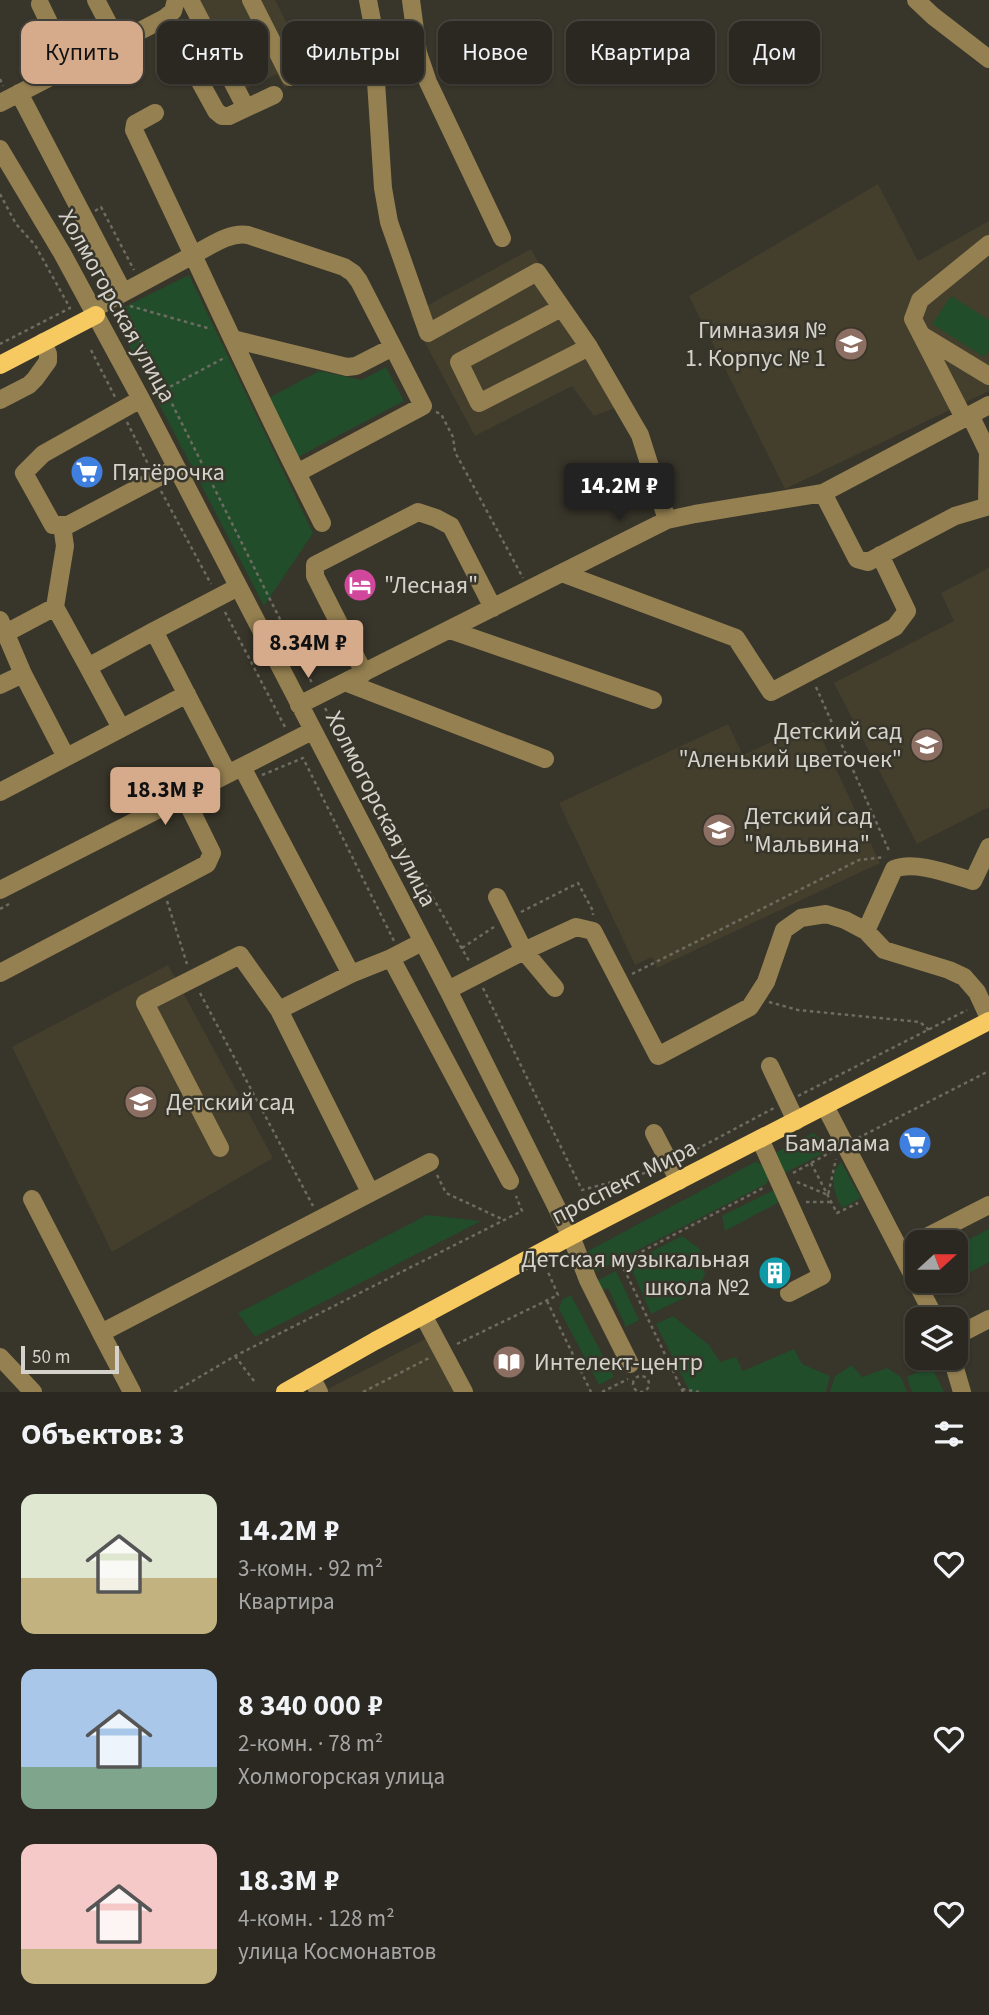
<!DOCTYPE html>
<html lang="ru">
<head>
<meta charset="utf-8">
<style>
  :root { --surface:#2a2820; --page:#36342d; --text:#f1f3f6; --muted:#a5a6a5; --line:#46443e; --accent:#d6ab8b }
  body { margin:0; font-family:"Source Sans 3",sans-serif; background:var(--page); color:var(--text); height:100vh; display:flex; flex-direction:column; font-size:26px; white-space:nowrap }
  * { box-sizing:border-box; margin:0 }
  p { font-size:23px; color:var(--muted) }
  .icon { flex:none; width:38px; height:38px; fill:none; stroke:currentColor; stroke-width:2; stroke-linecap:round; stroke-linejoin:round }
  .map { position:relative; height:1392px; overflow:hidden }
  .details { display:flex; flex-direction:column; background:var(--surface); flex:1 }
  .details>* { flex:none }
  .banner { position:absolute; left:21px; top:21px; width:948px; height:63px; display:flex; gap:14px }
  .needle { width:46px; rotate:69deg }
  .tools { position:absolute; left:905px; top:1230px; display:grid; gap:14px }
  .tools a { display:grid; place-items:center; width:63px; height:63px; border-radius:14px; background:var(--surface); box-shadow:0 2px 5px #0004,0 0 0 2px var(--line); font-size:35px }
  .scale { position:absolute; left:21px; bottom:18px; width:98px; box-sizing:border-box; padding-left:7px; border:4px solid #d4d2cb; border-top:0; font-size:19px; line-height:24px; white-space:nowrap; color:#d4d2cb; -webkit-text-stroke:5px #38352a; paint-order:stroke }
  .price { position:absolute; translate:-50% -60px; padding:0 16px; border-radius:7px; background:var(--accent); color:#111; font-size:23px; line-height:46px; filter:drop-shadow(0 2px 4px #0008) }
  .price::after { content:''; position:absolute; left:50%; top:42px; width:21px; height:16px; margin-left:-10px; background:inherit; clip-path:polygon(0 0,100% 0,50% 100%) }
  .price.on { background:#222; color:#fff }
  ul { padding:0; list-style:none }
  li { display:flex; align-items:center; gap:21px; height:175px; padding:0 21px }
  li span { display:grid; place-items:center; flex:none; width:196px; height:140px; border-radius:14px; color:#555 }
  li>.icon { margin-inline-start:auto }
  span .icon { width:84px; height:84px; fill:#fffc; stroke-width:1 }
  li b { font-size:30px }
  h2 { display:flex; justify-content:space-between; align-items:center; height:84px; padding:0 21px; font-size:30px }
  .pill { padding:0 24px; border-radius:14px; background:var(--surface); box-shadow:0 2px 5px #0004,0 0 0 2px var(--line); font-size:24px; line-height:63px }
  .pill.on { background:var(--accent); color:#111 }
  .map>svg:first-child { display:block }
  .built { fill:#443f2d }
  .green { fill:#214d2b }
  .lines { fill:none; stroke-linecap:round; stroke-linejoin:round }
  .path { stroke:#6e6c62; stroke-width:2.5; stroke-dasharray:3.5 3.5; stroke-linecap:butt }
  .minor { stroke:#958051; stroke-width:18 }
  .major { stroke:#f6ca61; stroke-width:18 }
  .labels { text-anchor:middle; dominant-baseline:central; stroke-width:5; stroke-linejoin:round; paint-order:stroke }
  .street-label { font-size:24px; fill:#d4d2cb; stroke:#38352a }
  .poi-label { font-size:24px; fill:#d4d2cb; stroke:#38352a; text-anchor:start }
</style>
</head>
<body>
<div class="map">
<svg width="989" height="1392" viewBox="0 0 989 1392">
  <rect width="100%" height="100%" fill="#38352a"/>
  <path class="built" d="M 190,0 L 275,0 L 312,74 L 284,88 L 277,74 L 238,93 Z
    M 878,184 L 918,261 L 989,221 L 989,391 L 785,489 L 689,296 Z
    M 531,249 L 617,407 L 594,416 L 572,386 L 475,436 L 410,315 Z
    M 989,568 L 989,807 L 917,844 L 834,683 L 954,621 L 941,593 Z
    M 814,722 L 880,863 L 657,968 L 652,957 L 635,965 L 559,803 L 728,724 L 743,755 Z
    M 168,965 L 273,1158 L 112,1252 L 12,1047 Z
    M 429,1337 L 457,1392 L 322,1392 Z"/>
  <path class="green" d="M 189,275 L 313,533 L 264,606 L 112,313 Z
    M 951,296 L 989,320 L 989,350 L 984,357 L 932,324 Z
    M 386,367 L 404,401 L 298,457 L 267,399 L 319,371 L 362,380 Z
    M 813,1133 L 833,1148 L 785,1173 L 779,1172 L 775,1153 Z
    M 755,1162 C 764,1164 766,1170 769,1178 L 766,1184 L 597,1271 L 593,1270 L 586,1257 L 588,1251 Z
    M 841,1162 L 861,1198 L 842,1208 C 834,1194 828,1175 841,1162 Z
    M 776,1189 L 781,1201 L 725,1231 L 722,1216 Z
    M 427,1215 L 481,1221 L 255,1337 L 238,1313 Z
    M 989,1229 L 989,1262 L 956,1280 L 956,1246 Z
    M 682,1236 L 700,1249 L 705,1274 L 696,1292 L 651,1314 L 629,1263 Z
    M 616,1271 L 639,1320 L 626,1327 L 608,1288 L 602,1290 L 598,1280 Z
    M 571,1295 L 614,1377 L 599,1385 L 559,1309 L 562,1300 Z
    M 673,1316 L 709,1345 L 720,1362 L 736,1357 L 743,1371 L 794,1349 L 802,1364 L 830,1376 L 826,1392 L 690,1392 L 656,1324 Z
    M 852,1365 L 862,1377 L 887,1368 L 901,1377 L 907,1392 L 830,1392 L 835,1376 Z
    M 931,1366 L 944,1392 L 912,1392 L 907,1377 Z"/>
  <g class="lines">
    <path class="path" d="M 0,79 L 3,86
      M 0,194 L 16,224 L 35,245 L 70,308 L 0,344
      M 95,211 L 101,207 L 134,270
      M 130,306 L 211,329
      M 128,316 L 312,683
      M 91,350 L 115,397
      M 164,390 L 226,357
      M 436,412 L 441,414 L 453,437 L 455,452 L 523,578
      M 127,422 L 149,466
      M 161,491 L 211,584
      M 225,612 L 285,727
      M 292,641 L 323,625
      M 816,687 L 890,853
      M 325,708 L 469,961
      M 262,775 L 303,758 L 394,941
      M 167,901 L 187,964
      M 0,909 L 9,904
      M 521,912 L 578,883 L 593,911 L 593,915
      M 462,948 L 494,927
      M 632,974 L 859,860 L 885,857
      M 483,988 L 582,1190 L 656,1170
      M 200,993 L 313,1206
      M 769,1002 L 798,1010 L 920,1022 L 929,1030
      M 798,1096 L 967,1010
      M 858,1138 L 989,1071
      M 684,1156 L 774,1108
      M 811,1163 L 837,1213 L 858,1203
      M 793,1173 L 833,1151
      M 437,1175 L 446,1193 L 504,1220
      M 797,1182 L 828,1195 L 836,1159
      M 806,1202 L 831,1202
      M 547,1301 L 591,1392
      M 457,1344 L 558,1295 L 548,1272
      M 235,1356 L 254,1381
      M633 1384a8 8 0 1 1 16 0a8 8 0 1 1-16 0Z
      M 682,1389 L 699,1392
      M 174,1392 L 235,1356 L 522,1211 L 516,1196
      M 363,1392 L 429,1358
      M 602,1392 L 628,1379
      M 683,1392 L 625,1271 L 620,1263 L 765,1187"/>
    <path class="minor" d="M 96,0 L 118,42
      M 190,0 L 246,108
      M 251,0 L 290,77
      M 368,0 L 372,21 L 383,188 L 389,222 L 428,333 L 537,272 L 589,347 L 640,435 L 667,520
      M 411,0 L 418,53 L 428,82 L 502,238
      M 916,0 L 933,16 L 989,59
      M 40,4 L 70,66
      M 165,18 L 173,11 L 176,0
      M 19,93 L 123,292
      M 0,103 L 165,18 L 216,111 L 222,116 L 229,116 L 274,95
      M 155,113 L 135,124 L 134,130 L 193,255 C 211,246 228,232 248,235 L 344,267 L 353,273 L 359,281 L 393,347
      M 0,149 L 62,253 L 141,399 L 448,990 L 571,1236 L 588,1280 L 630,1364
      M 561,308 L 459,362 L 479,403 L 589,347
      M 93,309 L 193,255 C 227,328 261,401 297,473 L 423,406 L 393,347 L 356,366 L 347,367 L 233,339
      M 923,336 L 989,376
      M 141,399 L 43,454 L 24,473 L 53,525 L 68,525 L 176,468
      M 0,400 L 29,385 L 35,379 L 48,361 L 48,354 L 43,342
      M 970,415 L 988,452 L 987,505
      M 964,418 L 913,319 L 920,300 L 989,244
      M 297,473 L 322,523
      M 823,493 L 857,559 L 868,562 L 955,516 L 989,506
      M 562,573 L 736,638 L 771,692 L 895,627 L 907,611 L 880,555
      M 55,607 L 88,667 L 154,631
      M 0,620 L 23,674 L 66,757
      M 450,630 L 653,700
      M 6,633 L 55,607 L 65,546 L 62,525
      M 88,667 L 121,728
      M 364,673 L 315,576 L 315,565 L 418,512 L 436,518 L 451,526 L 493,608
      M 345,682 L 545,759
      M 0,685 L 23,674
      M 299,705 L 667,520 L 695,514 L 823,493 L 989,405
      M 242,767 L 351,974
      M 228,774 L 154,631 L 238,587
      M 0,792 L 187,694
      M 0,890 L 312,731
      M 497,897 L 524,951 L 555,988
      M 866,931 L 894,869 C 915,860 952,875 973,881 L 989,847
      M 391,958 L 510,1181
      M 0,973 L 207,864 L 212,853 L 184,796
      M 448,990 L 524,951 L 576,927 L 593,931 L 658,1056 L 750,1007 L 766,982 L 784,930 L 801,918 L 826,914 L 845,920 L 866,931 L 884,950 L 949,970 L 964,977 L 977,992 L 989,1018
      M 279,1010 L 351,974 L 391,958 L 422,942
      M 770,1066 L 796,1121
      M 825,1106 L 936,1320
      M 654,1133 L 679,1181
      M 760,1139 L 822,1276 L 789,1293
      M 220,1148 L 145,1003 L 240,955 L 279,1010 L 370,1192
      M 32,1199 L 101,1333
      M 901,1250 L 989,1205
      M 423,1315 L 464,1392
      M 956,1336 L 989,1319
      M 0,1357 L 33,1392
      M 952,1358 L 962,1392
      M 311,1377 L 319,1392
      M 132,1392 L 101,1333 L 430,1162"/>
    <path class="major" d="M 0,365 L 96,315
      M 285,1392 L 375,1341 L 571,1236 L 989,1021"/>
  </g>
  <defs>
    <symbol id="school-disc" viewBox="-11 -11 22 22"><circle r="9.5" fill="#8d6e63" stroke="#38352a"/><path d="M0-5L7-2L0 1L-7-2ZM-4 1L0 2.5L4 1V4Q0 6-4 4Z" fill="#fff"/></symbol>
    <symbol id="supermarket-disc" viewBox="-11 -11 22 22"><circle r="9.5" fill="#3f7fe0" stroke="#38352a"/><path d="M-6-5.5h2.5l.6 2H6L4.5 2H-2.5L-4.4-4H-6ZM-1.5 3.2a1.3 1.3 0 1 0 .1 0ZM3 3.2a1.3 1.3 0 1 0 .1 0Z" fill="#fff"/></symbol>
    <symbol id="hotel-disc" viewBox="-11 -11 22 22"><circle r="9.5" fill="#d1479c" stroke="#38352a"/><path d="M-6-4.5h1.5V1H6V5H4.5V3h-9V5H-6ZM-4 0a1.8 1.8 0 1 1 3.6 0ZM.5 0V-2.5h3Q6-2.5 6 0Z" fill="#fff"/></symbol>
    <symbol id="building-disc" viewBox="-11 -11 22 22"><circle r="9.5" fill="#0f9aa8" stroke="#38352a"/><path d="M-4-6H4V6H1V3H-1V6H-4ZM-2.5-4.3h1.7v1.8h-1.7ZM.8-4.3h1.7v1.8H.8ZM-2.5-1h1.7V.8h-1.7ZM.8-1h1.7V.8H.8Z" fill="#fff"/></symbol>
    <symbol id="library-disc" viewBox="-11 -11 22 22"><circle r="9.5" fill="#8d6e63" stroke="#38352a"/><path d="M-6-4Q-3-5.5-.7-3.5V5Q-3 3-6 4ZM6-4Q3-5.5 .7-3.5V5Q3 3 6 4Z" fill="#fff"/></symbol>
  </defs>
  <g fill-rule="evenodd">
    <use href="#school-disc" x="832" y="325" width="38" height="38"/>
    <use href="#supermarket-disc" x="68" y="453" width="38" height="38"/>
    <use href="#hotel-disc" x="341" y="566" width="38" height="38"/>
    <use href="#school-disc" x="908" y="726" width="38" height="38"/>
    <use href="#school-disc" x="700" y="811" width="38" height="38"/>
    <use href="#school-disc" x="122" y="1083" width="38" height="38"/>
    <use href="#supermarket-disc" x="896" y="1124" width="38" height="38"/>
    <use href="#building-disc" x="756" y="1254" width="38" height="38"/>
    <use href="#library-disc" x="490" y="1343" width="38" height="38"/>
  </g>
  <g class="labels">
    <g class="street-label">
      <text transform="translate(117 306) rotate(61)">Холмогорская улица</text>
      <text transform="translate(381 809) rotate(63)">Холмогорская улица</text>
      <text transform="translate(624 1182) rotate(-27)">проспект Мира</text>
    </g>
    <g class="poi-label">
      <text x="826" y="330" text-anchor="end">Гимназия №<tspan x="826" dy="28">1. Корпус № 1</tspan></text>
      <text x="112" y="472">Пятёрочка</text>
      <text x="384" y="585">"Лесная"</text>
      <text x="902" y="731" text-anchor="end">Детский сад<tspan x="902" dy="28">"Аленький цветочек"</tspan></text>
      <text x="744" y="816">Детский сад<tspan x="744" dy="28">"Мальвина"</tspan></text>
      <text x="166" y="1102">Детский сад</text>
      <text x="890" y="1143" text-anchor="end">Бамалама</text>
      <text x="750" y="1259" text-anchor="end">Детская музыкальная<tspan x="750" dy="28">школа №2</tspan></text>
      <text x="534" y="1362">Интелект-центр</text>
    </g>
  </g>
</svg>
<div class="tools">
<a><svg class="needle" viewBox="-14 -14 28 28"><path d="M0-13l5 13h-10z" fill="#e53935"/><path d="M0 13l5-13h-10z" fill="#a5a6a5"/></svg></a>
<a><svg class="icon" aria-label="layers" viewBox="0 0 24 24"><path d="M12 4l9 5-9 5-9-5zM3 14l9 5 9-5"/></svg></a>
</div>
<div class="scale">50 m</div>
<b class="price on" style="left:619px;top:523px">14.2M ₽</b>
<b class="price" style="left:308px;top:680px">8.34M ₽</b>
<b class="price" style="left:165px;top:827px">18.3M ₽</b>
<div class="banner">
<a class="pill on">Купить</a>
<a class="pill">Снять</a>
<a class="pill">Фильтры</a>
<a class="pill">Новое</a>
<a class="pill">Квартира</a>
<a class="pill">Дом</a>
</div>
</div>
<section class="details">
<h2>Объектов: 3<svg class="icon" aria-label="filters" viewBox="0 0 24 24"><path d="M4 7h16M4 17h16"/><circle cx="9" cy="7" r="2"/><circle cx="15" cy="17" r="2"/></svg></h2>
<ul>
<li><span style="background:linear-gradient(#dfe7d0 60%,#c2b280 0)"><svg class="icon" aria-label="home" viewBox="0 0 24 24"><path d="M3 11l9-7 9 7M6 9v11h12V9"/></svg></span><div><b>14.2M ₽</b><p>3-комн. · 92 m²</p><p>Квартира</p></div><svg class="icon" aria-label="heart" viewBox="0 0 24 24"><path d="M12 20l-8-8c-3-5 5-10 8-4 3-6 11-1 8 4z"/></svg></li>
<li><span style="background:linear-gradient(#a9c7e8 70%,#7fa58c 0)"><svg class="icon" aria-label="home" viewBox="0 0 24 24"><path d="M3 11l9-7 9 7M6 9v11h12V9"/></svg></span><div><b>8 340 000 ₽</b><p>2-комн. · 78 m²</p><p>Холмогорская улица</p></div><svg class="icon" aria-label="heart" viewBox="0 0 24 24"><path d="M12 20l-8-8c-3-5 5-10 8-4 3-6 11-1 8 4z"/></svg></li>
<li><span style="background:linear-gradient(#f6c9c9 75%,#c2b280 0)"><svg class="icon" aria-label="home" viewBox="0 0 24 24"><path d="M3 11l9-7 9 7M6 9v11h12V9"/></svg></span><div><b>18.3M ₽</b><p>4-комн. · 128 m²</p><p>улица Космонавтов</p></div><svg class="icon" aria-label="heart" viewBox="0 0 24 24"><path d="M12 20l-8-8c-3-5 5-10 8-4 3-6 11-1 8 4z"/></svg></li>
</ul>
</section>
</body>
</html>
